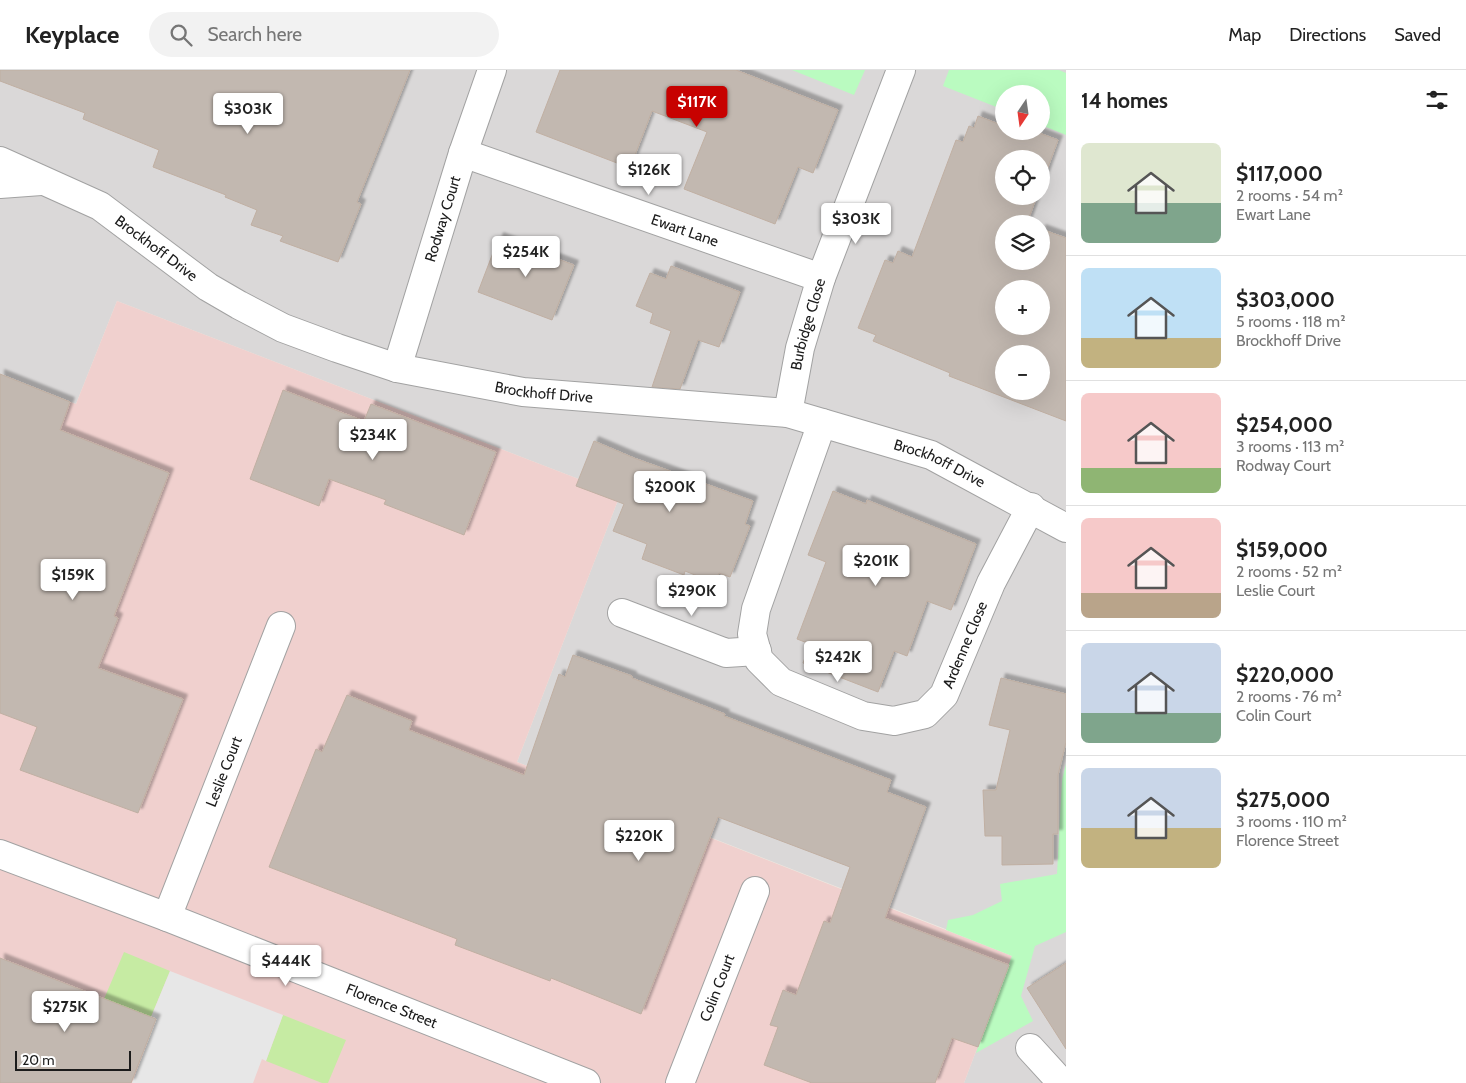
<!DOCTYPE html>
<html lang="en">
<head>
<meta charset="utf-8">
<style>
  :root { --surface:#fff; --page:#f2f2f2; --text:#222; --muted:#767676; --line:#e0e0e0; --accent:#c70100 }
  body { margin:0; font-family:Cabin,sans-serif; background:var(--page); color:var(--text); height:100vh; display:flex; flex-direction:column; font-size:19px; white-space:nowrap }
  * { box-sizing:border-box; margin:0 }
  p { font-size:16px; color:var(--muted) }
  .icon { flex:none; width:28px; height:28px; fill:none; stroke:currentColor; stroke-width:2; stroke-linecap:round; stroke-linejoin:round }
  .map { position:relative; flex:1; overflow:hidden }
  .details { display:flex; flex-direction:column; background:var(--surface); width:400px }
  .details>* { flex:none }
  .needle { width:32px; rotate:193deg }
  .controls { position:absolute; left:995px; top:15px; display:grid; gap:10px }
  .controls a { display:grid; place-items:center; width:55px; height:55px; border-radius:50%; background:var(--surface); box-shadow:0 5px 20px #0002; font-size:25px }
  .scale { position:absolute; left:15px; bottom:12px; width:116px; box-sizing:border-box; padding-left:5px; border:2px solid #1b1b1b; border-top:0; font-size:14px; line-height:18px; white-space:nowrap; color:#1b1b1b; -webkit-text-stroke:4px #fff; paint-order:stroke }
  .price { position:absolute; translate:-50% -42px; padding:0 11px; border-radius:5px; background:#fff; color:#222; font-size:16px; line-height:32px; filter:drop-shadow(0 1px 2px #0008) }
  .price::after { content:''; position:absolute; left:50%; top:30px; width:15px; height:11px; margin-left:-8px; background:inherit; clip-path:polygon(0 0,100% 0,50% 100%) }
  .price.active { background:var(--accent); color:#fff }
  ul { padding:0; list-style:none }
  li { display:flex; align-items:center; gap:15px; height:125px; padding:0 15px }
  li+li { border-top:1px solid var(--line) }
  li span { display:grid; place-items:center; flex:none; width:140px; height:100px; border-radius:8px; color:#555 }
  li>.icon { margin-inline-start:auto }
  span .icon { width:60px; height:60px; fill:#fffc; stroke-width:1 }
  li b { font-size:21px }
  h2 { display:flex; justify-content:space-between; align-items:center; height:60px; padding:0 15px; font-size:21px }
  header { display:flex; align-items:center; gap:30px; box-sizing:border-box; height:70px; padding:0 25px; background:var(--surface); border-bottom:1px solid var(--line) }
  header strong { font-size:24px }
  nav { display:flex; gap:28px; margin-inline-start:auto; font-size:18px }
  .search { width:350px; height:45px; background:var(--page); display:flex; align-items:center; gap:12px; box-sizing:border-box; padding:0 18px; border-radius:28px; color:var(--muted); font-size:19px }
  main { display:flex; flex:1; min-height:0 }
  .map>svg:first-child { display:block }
  .residential { fill:#dad8d8; fill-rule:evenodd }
  .commercial { fill:#f0d0ce }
  .grass { fill:#c6eba3 }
  .park { fill:#bafbc0 }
  .parking { fill:#e7e7e7 }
  .building { fill:#c2b8b0; stroke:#c0afa2; fill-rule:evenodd; filter:url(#shadow) }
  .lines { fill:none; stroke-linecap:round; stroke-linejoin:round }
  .street-casing { stroke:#a2a2a2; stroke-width:30 }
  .street { stroke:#fff; stroke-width:28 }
  .labels { text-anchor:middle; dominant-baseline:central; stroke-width:4; stroke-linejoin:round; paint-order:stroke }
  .street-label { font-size:15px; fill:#1b1b1b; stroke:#fff }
</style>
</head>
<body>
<header>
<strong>Keyplace</strong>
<div class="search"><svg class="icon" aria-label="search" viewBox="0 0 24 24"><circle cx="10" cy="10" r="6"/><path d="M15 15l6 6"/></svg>Search here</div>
<nav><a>Map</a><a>Directions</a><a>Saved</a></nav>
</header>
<main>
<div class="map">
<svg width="1066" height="1013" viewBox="0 0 1066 1013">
  <defs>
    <filter id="shadow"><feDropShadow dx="4.5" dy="-4.5" stdDeviation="1" flood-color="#0004"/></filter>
  </defs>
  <rect width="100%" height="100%" fill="#eee9e0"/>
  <path class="residential" d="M 0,0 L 1066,0 L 1066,1013 L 964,1013 L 1012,885 L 517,692 L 620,425 L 117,231 L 76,334 L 0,304 ZM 1004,24 L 1041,24 L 1041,61 L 1004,61 ZM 1004,89 L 1041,89 L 1041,126 L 1004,126 ZM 1004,154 L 1041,154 L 1041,191 L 1004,191 ZM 1004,219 L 1041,219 L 1041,256 L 1004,256 ZM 1004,284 L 1041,284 L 1041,321 L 1004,321 Z"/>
  <path class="commercial" d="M 117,231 L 620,425 L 517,692 L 1012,886 L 964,1013 L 0,1013 L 0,304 L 76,334 Z"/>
  <path class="grass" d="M 124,882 L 170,901 L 151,947 L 104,929 Z
    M 283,945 L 346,970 L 328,1013 L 322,1013 L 266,991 Z"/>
  <path class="park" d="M 792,0 L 865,0 L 854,25 Z
    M 949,0 L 1059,0 L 1066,3 L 1066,65 L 1041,55 L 1041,24 L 1004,24 L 1004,40 L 943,16 Z
    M 1066,694 L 1066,862 L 1035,876 L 1021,926 L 1033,951 L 976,983 L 1012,886 L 946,860 L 948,850 L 973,845 L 1002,831 L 1000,814 L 1057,804 L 1062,710 Z"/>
  <path class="parking" d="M 170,901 L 283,945 L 266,991 L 262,989 L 253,1013 L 132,1013 L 156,949 L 151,947 Z"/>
  <path class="building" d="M 0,0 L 410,0 L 357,132 L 361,134 L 338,192 L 280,171 L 283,166 L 251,155 L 257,140 L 225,127 L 226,125 L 153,97 L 159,80 L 83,49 L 85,43 L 0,11 Z
    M 560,0 L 736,0 L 838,40 L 813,103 L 798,97 L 775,154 L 684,119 L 707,62 L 652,41 L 630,98 L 536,62 Z
    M 978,46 L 1004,56 L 1004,61 L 1034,61 L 1058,70 L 1041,116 L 1041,89 L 1004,89 L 1004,126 L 1037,126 L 1027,153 L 1029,154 L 1004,154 L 1004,191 L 1041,191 L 1041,159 L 1066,168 L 1066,351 L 949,306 L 950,303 L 873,271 L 876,265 L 858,258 L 885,190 L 893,193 L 898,181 L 912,187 L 956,70 L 963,72 L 969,56 L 974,58 ZM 1004,219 L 1041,219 L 1041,256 L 1004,256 ZM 1004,284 L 1041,284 L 1041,321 L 1004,321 Z
    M 499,167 L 574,195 L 552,250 L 478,222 Z
    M 671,196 L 740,222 L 719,277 L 698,270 L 680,319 L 652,317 L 671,261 L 650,253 L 653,243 L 636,236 L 650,203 L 666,209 Z
    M 0,304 L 70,332 L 60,360 L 169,403 L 114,546 L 118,548 L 98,598 L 183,629 L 138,743 L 20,700 L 37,657 L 0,643 Z
    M 283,320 L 364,351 L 371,334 L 496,382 L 464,465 L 384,434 L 386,430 L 329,409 L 319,436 L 250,409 Z
    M 594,371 L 634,388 L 753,431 L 745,454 L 750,456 L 730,507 L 719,503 L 715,513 L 685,501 L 684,505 L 642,489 L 647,474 L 613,461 L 624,434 L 576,416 Z
    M 833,421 L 866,434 L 867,430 L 976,474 L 951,540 L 927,531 L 907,586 L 894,581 L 878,622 L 803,593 L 810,574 L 797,569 L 826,492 L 808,485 Z
    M 573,585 L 632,606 L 632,608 L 725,644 L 724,646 L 891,710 L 887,722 L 926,737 L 885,848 L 1009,895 L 978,977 L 952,968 L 935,1013 L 812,1013 L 764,995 L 778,957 L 770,955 L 783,920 L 796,925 L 824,851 L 830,853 L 850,797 L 718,747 L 641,944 L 551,908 L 550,911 L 455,875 L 457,869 L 269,797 L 316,679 L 322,682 L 347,625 L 412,651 L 409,660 L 524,705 L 559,604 L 565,607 Z
    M 1001,608 L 1066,624 L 1066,672 L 1058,705 L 1058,764 L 1053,764 L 1053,794 L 1002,795 L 1002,766 L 985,766 L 983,720 L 996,720 L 1010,660 L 989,655 Z
    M 0,888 L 156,949 L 131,1013 L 0,1013 Z
    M 1066,893 L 1066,979 L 1027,918 Z"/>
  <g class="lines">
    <defs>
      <g id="street">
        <path id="s1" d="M 463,83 L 821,208"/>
        <path id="s2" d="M 0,91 L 100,136 L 208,217 L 239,235 L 283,258 L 337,278 L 397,298 L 523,322 L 788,343 L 931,385 L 1066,458"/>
        <path d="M 0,114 L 41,111"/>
        <path id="s3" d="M 397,298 L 463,83 L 492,0"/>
        <path id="s4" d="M 788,343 L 800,278 L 821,208 L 901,0"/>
        <path id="s5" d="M 822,353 L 756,539 L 752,564 L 759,590 L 781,612 L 863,646 L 894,651 L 925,644 L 944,625 L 991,513 L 1031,437"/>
        <path d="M 622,543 L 726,583 L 757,581"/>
        <path id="s6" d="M 0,784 L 167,847 L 586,1013"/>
        <path id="s7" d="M 167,847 L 281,556"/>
        <path d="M 1030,978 L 1062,1013"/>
        <path id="s8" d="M 680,1013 L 755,821"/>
      </g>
    </defs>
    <use href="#street" class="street-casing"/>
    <use href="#street" class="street"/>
  </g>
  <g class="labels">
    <g class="street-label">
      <text stroke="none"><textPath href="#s3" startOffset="156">Rodway Court</textPath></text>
      <text stroke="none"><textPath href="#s1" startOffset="235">Ewart Lane</textPath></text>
      <text stroke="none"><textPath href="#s2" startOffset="180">Brockhoff Drive</textPath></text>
      <text stroke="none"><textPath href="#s4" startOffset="91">Burbidge Close</textPath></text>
      <text stroke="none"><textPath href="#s2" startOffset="600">Brockhoff Drive</textPath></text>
      <text stroke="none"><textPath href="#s2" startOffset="1005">Brockhoff Drive</textPath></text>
      <text stroke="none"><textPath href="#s5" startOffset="514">Ardenne Close</textPath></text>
      <text stroke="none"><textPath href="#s7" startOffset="156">Leslie Court</textPath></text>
      <text stroke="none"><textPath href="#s8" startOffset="102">Colin Court</textPath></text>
      <text stroke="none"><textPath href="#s6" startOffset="420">Florence Street</textPath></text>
    </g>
  </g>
</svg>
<div class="controls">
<a><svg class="needle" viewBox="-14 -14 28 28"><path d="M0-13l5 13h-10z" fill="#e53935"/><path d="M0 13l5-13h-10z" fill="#767676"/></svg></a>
<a><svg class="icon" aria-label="locate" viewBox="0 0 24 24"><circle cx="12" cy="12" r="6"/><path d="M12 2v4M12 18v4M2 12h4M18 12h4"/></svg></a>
<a><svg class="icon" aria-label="layers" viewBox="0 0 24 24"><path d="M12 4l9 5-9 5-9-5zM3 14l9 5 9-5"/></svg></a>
<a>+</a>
<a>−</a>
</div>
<div class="scale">20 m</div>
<b class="price active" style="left:697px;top:58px">$117K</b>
<b class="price" style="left:248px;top:65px">$303K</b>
<b class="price" style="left:649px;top:126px">$126K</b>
<b class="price" style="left:856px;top:175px">$303K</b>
<b class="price" style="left:526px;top:208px">$254K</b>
<b class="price" style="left:373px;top:391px">$234K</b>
<b class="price" style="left:670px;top:443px">$200K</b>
<b class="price" style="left:876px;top:517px">$201K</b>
<b class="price" style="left:73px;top:531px">$159K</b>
<b class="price" style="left:692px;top:547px">$290K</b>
<b class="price" style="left:838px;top:613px">$242K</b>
<b class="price" style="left:639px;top:792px">$220K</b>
<b class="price" style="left:286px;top:917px">$444K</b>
<b class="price" style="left:65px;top:963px">$275K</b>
</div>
<section class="details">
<h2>14 homes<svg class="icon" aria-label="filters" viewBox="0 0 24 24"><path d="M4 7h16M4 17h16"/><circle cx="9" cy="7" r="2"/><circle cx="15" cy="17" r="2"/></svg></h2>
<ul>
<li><span style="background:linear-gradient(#dfe7d0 60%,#7fa58c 0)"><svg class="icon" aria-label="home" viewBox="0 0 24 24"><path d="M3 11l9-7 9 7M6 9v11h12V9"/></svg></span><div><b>$117,000</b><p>2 rooms · 54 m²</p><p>Ewart Lane</p></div></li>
<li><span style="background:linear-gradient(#bfe0f5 70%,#c2b280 0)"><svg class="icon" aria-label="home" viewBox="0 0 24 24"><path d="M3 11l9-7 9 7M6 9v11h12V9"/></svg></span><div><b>$303,000</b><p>5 rooms · 118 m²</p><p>Brockhoff Drive</p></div></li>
<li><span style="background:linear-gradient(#f6c9c9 75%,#8fb573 0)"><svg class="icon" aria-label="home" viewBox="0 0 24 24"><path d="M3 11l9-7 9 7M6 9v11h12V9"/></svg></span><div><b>$254,000</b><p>3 rooms · 113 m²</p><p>Rodway Court</p></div></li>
<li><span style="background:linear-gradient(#f6c9c9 75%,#b9a48a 0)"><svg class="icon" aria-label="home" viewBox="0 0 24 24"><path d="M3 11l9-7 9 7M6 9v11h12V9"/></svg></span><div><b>$159,000</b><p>2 rooms · 52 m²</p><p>Leslie Court</p></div></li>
<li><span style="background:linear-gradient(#c9d6e8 70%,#7fa58c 0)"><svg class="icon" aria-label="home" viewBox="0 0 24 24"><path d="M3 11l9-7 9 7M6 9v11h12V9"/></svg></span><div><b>$220,000</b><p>2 rooms · 76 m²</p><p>Colin Court</p></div></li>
<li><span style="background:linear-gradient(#c9d6e8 60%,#c2b280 0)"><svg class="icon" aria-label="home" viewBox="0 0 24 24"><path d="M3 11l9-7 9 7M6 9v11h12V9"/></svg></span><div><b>$275,000</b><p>3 rooms · 110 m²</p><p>Florence Street</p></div></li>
</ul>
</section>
</main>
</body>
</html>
